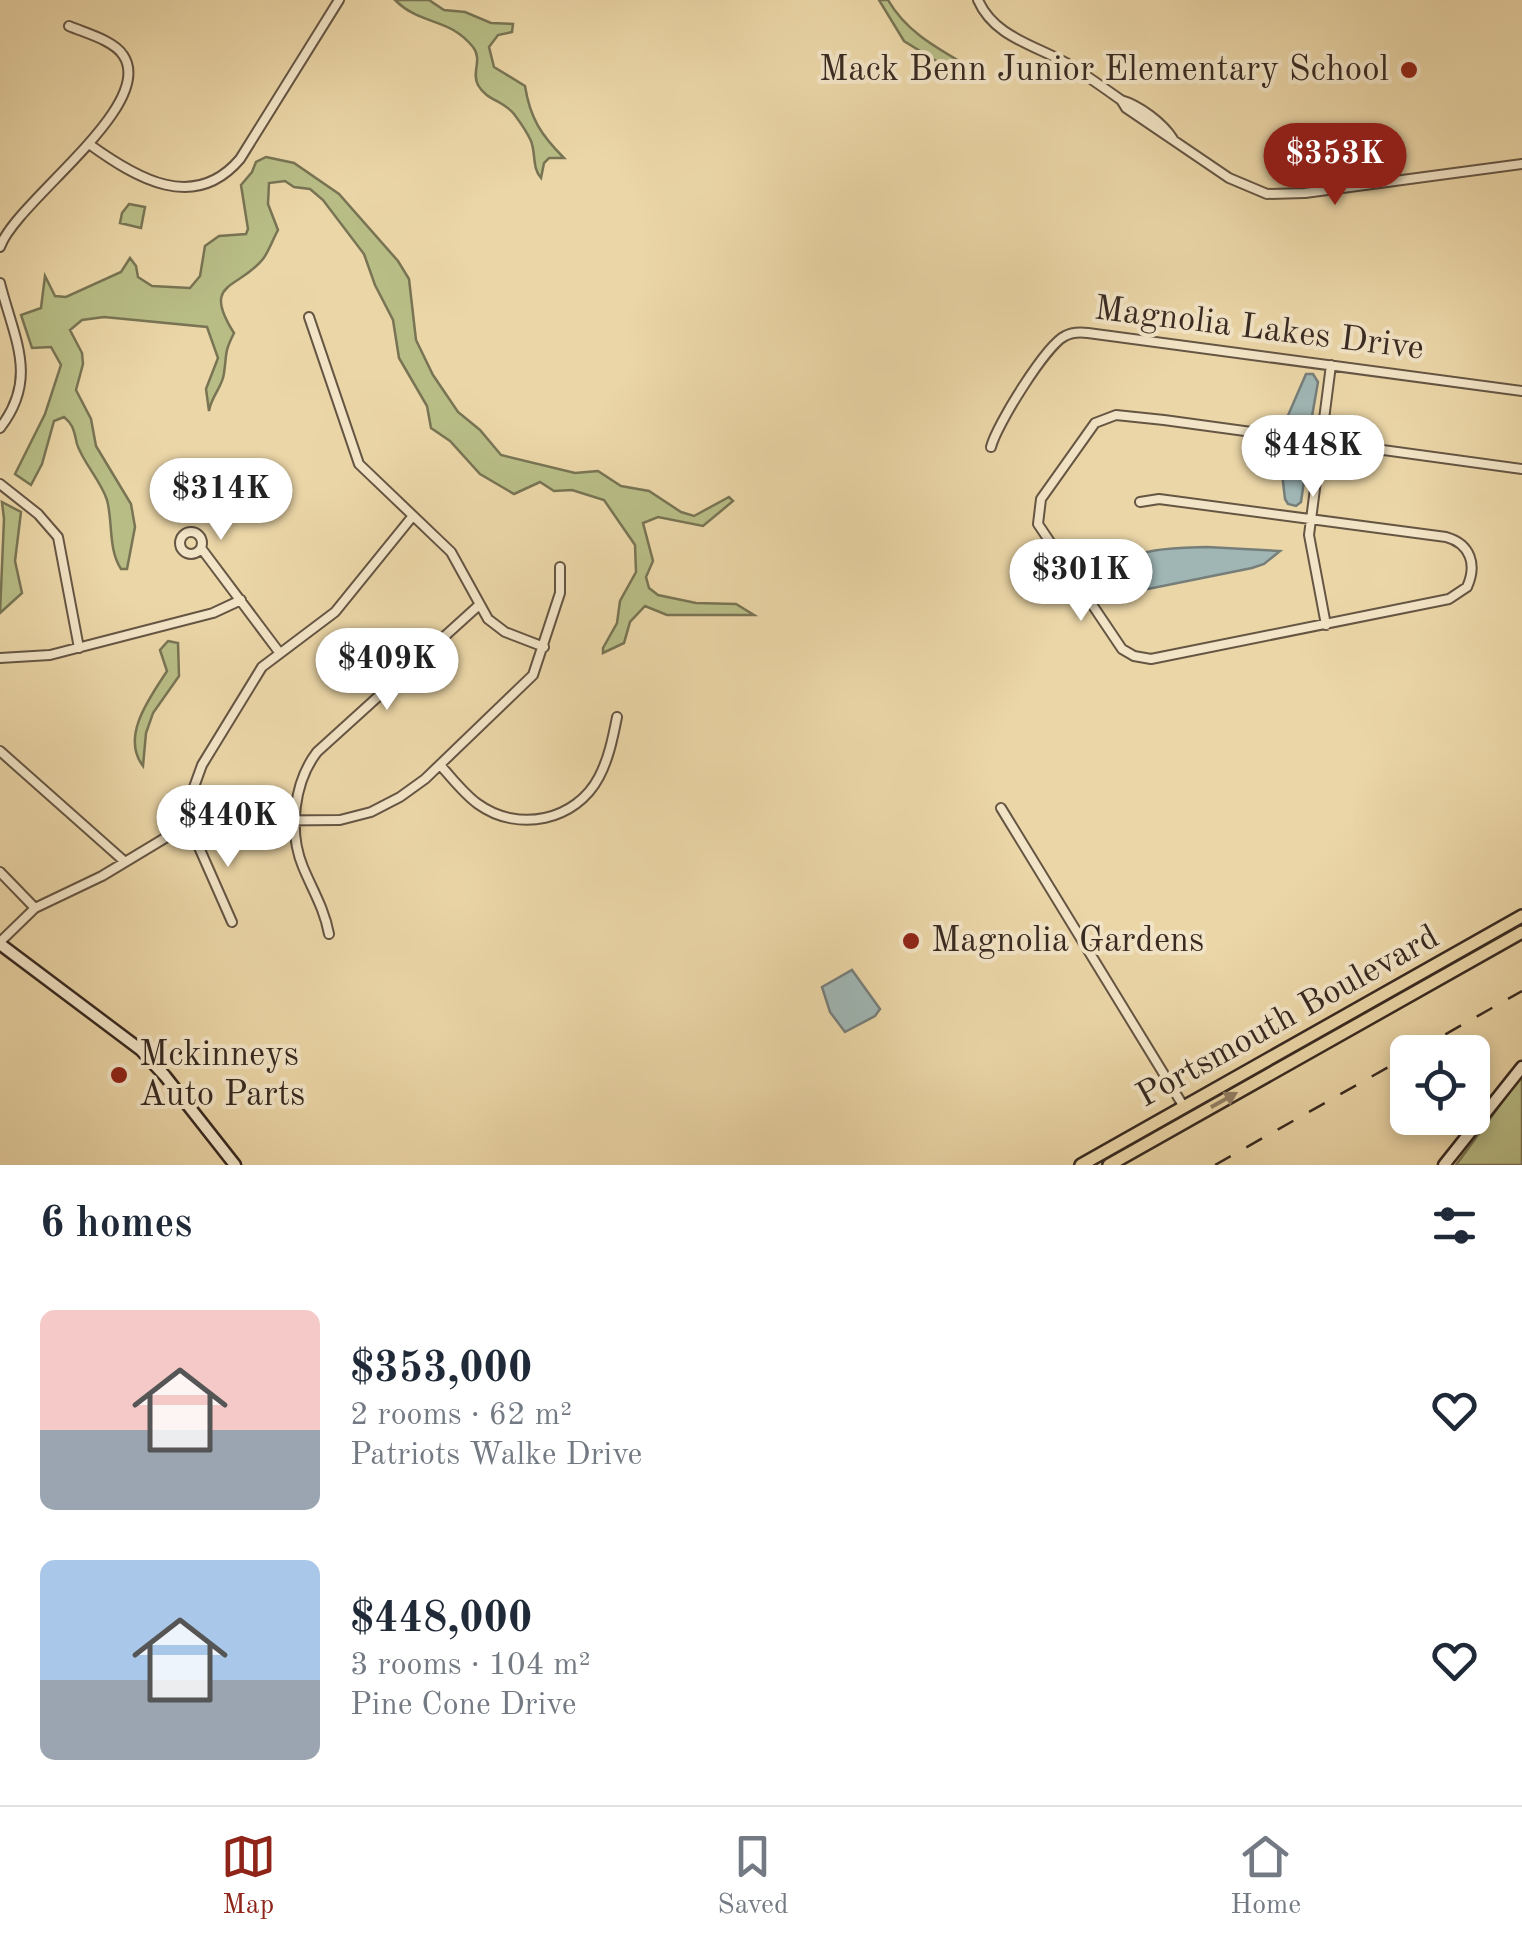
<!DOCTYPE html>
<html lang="en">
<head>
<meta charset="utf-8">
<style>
  :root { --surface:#fff; --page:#f6f6f7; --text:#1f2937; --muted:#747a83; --line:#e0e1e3; --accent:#8f2418 }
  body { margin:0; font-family:"Old Standard TT",serif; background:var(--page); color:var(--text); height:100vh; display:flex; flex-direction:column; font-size:38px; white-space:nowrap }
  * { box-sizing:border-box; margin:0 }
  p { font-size:32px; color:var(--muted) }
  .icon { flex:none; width:55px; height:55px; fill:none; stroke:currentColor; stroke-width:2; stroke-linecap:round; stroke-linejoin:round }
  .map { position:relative; height:1165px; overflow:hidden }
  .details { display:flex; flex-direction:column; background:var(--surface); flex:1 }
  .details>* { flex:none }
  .buttons { position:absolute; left:1390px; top:1035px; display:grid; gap:20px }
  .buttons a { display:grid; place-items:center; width:100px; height:100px; border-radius:15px; background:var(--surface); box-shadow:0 5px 15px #0003; font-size:50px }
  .price { position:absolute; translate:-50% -85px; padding:0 22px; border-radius:35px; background:#fff; color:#222; font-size:32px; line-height:65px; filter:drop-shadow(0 2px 5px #0008) }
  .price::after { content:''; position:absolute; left:50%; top:60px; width:30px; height:22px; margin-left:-15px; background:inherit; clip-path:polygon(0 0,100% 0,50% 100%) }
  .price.current { background:var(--accent); color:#fff }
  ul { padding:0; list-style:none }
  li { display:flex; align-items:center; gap:30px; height:250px; padding:0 40px }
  li span { display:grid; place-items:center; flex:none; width:280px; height:200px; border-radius:15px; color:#555 }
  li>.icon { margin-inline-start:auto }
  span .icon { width:120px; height:120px; fill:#fffc; stroke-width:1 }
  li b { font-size:42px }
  h2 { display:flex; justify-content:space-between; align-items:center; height:120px; padding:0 40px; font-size:42px }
  .menu { display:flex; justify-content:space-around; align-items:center; height:140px; border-top:2px solid var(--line); background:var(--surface); font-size:28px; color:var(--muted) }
  .menu a { display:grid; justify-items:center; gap:5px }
  .menu .current { color:var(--accent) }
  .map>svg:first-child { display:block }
  .green { fill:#b8bd86; stroke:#787454; stroke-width:2.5 }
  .water { fill:#9fb6b4; stroke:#767e7a; stroke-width:2.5 }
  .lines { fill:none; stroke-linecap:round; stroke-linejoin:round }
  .minor-casing { stroke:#655543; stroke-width:12 }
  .secondary-casing { stroke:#382a22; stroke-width:15 }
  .primary-casing { stroke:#382a22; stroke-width:16 }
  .minor { stroke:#f2e4c6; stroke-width:8 }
  .secondary { stroke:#f2e4c6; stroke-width:10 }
  .primary { stroke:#ebd6a7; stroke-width:11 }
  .rail { stroke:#382a22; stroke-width:2.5; stroke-dasharray:18 18; stroke-linecap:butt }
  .oneway { fill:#928064 }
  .poi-dot { fill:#8f2418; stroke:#f2e4c6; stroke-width:4 }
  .labels { text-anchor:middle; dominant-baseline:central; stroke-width:8; stroke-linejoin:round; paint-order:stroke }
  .poi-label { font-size:35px; fill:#382a22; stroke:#f2e4c6; text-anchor:start }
  .street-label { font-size:35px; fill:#382a22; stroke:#f2e4c6 }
</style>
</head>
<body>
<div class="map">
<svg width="1522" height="1165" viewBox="0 0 1522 1165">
  <rect width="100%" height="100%" fill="#ebd6a7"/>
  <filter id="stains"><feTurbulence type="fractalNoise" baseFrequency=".002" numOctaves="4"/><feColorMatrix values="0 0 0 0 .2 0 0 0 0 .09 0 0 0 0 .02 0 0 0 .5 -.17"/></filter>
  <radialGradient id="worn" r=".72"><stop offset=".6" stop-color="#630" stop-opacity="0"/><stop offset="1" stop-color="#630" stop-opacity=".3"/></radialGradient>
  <path class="green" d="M 395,0 L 429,0 L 444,10 L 465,12 L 491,23 L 513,24 L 512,32 L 498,35 L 489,47 L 494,67 L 525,86 C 530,118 541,135 564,158 L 549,158 L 544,163 L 541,178 C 532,168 536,154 531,141 C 527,132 520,122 514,114 C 504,101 486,100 478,85 C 471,72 483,60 473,47 C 449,17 421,26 395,0 Z
    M 879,0 L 888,0 C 908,35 943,51 976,71 L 954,72 L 904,41 Z
    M 266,157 L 294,163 L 339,194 L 398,261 L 409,279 L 416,340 L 433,375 L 458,412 L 480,430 L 501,455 L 575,473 L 598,471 L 621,486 L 649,491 L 681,512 L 694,516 L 729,497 L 733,501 L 703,526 L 658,517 L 643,523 L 653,561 L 646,577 L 649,588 L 658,595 L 696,603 L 736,604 L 754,615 L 667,615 L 645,606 L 630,622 L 624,643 L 603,653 L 603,648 L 617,623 L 620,601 L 636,572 L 635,545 L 604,500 L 572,490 L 554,491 L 540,482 L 514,494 L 480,474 L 450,441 L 431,428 L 427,406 L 399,358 L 393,320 L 375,285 L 364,254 L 323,200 L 310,189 L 294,187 L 285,181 L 269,183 L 268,204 L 278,230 C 273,239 269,251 263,259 C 238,290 201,281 234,333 C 224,353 227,353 224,373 C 223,386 211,397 209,411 L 206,389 L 218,358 L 207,327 L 104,317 L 82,320 L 70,330 L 82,353 L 83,364 L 76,390 L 91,419 L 96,446 L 131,504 L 135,527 L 127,569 L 121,569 C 108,549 113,522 107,500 C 101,481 82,461 77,444 C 74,432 74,425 64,417 L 54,421 L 42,464 L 31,485 L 15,474 L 45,414 L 61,365 L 51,347 L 32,348 L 21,315 L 41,308 L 45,276 L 55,296 L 66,297 L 121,272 L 130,258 L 136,266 L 138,277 L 152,286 L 190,288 L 200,276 L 205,246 L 219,236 L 246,234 L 248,229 L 241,185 L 252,172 L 256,162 Z
    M 129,204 L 145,207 L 141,228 L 120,223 L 122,213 Z
    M 2,502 L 21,512 L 15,561 L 22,593 L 0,613 L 4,519 Z
    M 168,641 L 178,643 L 179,676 L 153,713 L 146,733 L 143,766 C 120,736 151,696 167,671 L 160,650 Z
    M 1522,1075 L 1522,1165 L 1456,1165 Z"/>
  <path class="water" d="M 1306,374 L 1313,374 L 1318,382 L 1311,422 L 1307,427 L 1291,426 L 1286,420 Z
    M 1284,449 L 1308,454 L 1301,502 L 1296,506 L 1288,504 L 1285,499 L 1280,456 Z
    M 1207,547 L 1280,551 L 1264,564 L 1252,568 L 1143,590 L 1128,585 L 1118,566 C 1138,547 1180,548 1207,547 Z
    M 852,970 L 880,1009 L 875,1016 L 845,1032 L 830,1012 L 822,987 Z"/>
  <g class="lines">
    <defs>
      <path id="minor" d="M 978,0 C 994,37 1035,45 1068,64 C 1086,75 1104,88 1121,100 C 1139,105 1163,123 1173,139
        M 1121,100 L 1126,108 L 1229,178 L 1267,194 L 1305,193 L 1522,164
        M 89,144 C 136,178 194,213 240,159 L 339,0
        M 0,247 C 16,201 158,105 123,55 C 113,40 85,33 69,26
        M 0,283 C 14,339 39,378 0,428
        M 309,317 L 359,464 L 451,552 L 488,619 L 505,632 L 544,647
        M 991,447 C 996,426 1046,345 1065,336 C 1072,332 1080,332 1088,333 L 1522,391
        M 0,484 L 38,514 L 58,537 L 79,648
        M 1140,502 L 1159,499 L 1446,537 C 1471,544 1477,565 1467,587 L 1449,599 L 1151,659 L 1134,656 L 1122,649 L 1038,524 L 1041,499 L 1095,423 L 1116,415 L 1164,420 L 1522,469
        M180 543a11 11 0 1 1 22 0a11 11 0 1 1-22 0Z
        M 201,548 L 279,652
        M 1326,625 L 1309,535 L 1331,365
        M 0,658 L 50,655 L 213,613 L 241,600
        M 0,751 L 124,861
        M 440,765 C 452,778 464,794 478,804 C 518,833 576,821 599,777 C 609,758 613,737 617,717
        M 1001,808 L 1184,1107
        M 0,872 L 35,908
        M 232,922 L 194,836 L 194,787 L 202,765 L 262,667 L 335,612 L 412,517
        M 329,934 C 324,908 313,891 303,867 C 288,831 294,782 317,752 L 478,606
        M 0,942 L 35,908 L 102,876 L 175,832 L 226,821 L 340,820 L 371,812 L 400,797 L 425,779 L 533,675 L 560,593 L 560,567"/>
      <path id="secondary" d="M 0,944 L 141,1050 L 165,1076 L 235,1165
        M 1444,1165 L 1522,1067"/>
      <path id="primary" d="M 1081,1165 L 1522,916
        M 1109,1165 L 1522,932"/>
    </defs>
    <use href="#minor" class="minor-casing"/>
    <use href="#secondary" class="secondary-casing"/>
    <use href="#primary" class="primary-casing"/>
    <use href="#minor" class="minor"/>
    <use href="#secondary" class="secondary"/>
    <use href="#primary" class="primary"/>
    <path class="rail" d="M 1414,1052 L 1522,991
      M 1215,1165 L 1408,1056"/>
  </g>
  <defs><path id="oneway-solid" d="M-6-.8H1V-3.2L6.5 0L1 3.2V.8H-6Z" transform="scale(2.5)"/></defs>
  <use class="oneway" href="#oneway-solid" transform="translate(1224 1100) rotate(-29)"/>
  <g class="poi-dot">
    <circle cx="1409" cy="70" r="10"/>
    <circle cx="911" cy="941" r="10"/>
    <circle cx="119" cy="1075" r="10"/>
  </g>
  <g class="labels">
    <g class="poi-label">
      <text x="1389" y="70" text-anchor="end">Mack Benn Junior Elementary School</text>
      <text x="931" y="941">Magnolia Gardens</text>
      <text x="139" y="1055">Mckinneys<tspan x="139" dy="40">Auto Parts</tspan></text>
    </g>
    <g class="street-label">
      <text transform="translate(1259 329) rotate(7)">Magnolia Lakes Drive</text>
      <text transform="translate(1288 1017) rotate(-29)">Portsmouth Boulevard</text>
    </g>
  </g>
  <rect width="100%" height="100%" filter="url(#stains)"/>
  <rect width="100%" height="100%" fill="url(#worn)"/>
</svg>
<div class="buttons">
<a><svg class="icon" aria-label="locate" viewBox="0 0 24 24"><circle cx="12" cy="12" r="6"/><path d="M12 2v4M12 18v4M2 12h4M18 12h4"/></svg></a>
</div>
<b class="price current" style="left:1335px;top:208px">$353K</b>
<b class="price" style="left:1313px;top:500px">$448K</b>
<b class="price" style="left:221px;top:543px">$314K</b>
<b class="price" style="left:1081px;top:624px">$301K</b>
<b class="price" style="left:387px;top:713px">$409K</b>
<b class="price" style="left:228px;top:870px">$440K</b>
</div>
<section class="details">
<h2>6 homes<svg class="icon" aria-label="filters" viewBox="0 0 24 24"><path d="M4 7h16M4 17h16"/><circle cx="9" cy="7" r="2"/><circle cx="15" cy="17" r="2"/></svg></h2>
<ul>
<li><span style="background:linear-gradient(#f6c9c9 60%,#9aa5b1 0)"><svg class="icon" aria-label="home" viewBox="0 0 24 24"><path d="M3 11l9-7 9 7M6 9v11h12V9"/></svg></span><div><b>$353,000</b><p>2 rooms · 62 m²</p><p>Patriots Walke Drive</p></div><svg class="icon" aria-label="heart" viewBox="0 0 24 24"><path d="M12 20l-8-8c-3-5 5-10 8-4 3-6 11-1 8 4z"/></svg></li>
<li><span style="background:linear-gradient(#a9c7e8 60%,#9aa5b1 0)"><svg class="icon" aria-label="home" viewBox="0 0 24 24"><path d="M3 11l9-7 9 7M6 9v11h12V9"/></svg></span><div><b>$448,000</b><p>3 rooms · 104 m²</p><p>Pine Cone Drive</p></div><svg class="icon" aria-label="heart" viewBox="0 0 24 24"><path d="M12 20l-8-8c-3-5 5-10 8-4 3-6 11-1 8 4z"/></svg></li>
</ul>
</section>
<nav class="menu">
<a class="current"><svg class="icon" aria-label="map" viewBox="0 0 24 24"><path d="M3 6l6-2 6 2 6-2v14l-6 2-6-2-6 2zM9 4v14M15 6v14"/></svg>Map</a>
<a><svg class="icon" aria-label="saved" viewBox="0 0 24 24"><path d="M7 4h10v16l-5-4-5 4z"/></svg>Saved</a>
<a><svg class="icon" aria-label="home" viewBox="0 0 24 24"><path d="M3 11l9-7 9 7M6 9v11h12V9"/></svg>Home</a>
</nav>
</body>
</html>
